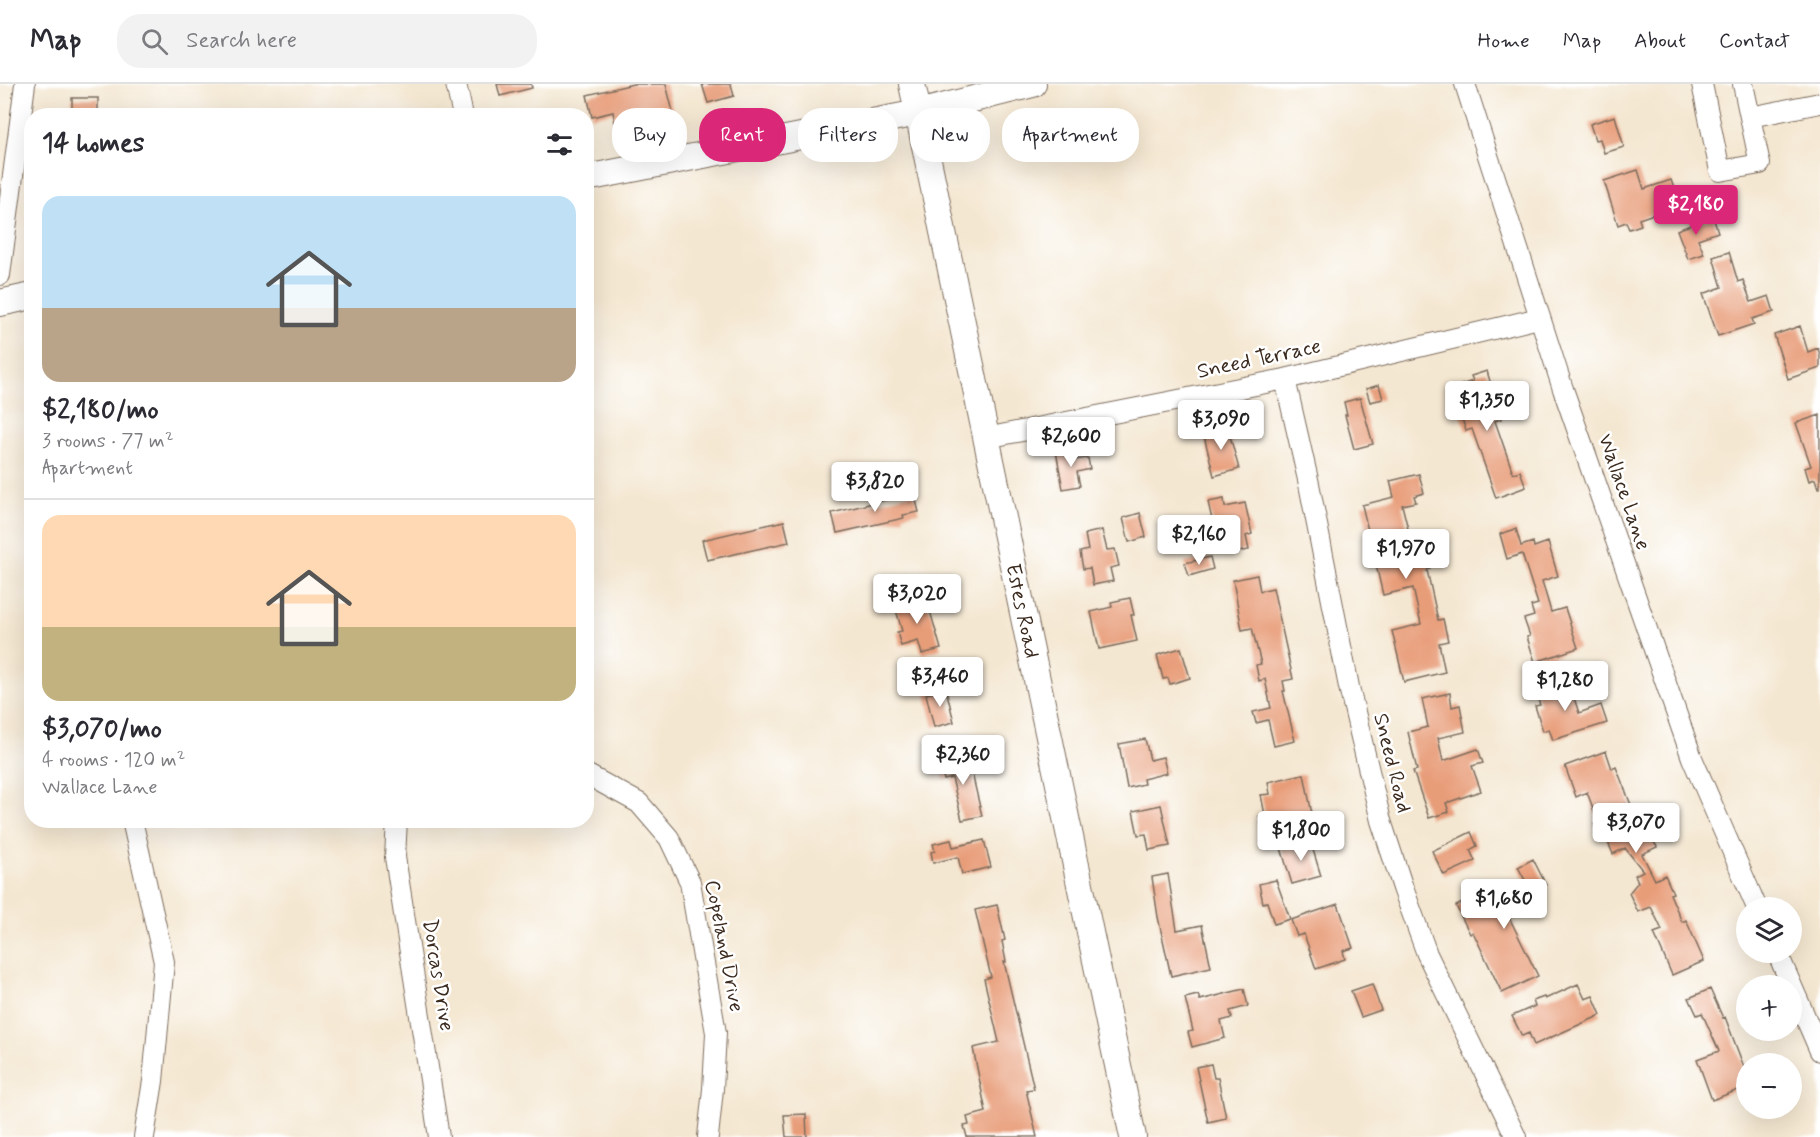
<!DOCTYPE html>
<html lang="en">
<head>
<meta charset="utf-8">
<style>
  :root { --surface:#fff; --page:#f2f2f3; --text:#2b2b33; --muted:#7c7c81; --line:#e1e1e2; --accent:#db2777 }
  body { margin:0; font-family:Mynerve,sans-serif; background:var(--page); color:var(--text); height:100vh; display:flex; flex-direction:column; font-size:22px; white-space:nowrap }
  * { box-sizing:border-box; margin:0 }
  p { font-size:20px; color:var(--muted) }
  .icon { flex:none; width:33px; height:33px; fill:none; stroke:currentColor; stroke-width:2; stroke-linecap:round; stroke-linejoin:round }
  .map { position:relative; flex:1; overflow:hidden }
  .side { position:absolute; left:24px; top:24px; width:570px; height:720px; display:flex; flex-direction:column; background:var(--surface); border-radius:24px; box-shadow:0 6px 24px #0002 }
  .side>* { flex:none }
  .top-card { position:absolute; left:612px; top:24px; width:570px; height:54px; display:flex; gap:12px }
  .tools { position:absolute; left:1736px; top:813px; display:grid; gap:12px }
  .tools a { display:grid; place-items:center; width:66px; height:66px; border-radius:50%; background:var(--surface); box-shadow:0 6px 24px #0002; font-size:30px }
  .price { position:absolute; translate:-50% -51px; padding:0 14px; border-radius:6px; background:#fff; color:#222; font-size:20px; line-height:39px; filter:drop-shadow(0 2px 3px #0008) }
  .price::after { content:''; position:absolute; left:50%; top:36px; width:18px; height:14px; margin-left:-9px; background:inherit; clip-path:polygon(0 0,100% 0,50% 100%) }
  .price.active { background:var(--accent); color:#fff }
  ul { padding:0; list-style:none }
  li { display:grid; align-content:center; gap:12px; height:318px; padding:0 18px }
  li+li { border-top:2px solid var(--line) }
  li span { display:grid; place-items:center; height:186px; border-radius:18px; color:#555 }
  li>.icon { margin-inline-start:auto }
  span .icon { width:108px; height:108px; fill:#fffc; stroke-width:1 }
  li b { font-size:26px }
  h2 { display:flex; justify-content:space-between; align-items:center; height:72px; padding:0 18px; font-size:26px }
  .pill { padding:0 21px; border-radius:24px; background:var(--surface); box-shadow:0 6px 24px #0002; font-size:21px; line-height:54px }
  .pill.active { background:var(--accent); color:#fff }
  header { display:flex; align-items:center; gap:36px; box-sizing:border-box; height:84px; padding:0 30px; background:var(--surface); border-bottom:2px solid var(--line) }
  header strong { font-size:28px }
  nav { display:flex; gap:33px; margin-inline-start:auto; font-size:21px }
  .search { width:420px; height:54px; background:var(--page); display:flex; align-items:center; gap:15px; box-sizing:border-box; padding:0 21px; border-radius:24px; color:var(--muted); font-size:22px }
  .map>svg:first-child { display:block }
  .building { fill:#e89d79 }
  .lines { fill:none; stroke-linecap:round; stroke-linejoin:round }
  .minor-casing { stroke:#7c6c5d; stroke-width:22 }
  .major-casing { stroke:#7c6c5d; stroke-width:28 }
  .minor { stroke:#fff; stroke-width:20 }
  .major { stroke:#fff; stroke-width:26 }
  .labels { text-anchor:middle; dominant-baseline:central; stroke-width:5; stroke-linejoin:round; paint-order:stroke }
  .street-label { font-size:21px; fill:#3b2a1e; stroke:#fff }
</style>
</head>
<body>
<header>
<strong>Map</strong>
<div class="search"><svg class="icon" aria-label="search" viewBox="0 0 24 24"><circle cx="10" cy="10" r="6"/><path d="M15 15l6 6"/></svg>Search here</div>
<nav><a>Home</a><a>Map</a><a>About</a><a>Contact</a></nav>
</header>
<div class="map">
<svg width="1820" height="1053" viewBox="0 0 1820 1053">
  <rect width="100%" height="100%" fill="#fff"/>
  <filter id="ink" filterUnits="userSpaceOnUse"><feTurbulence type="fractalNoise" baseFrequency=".0167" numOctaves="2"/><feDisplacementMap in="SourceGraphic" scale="12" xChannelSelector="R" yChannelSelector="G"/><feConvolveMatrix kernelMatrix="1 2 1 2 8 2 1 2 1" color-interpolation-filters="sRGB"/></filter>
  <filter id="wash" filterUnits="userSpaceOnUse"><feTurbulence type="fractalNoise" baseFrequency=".008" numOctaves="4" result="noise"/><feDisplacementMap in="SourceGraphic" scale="24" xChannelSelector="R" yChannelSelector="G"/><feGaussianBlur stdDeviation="1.35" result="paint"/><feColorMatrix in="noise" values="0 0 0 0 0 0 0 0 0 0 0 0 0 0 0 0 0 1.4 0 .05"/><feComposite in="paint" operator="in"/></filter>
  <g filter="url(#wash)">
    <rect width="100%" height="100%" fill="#f4e7d1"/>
    <g id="blocks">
      <path class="building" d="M 497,0 L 531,0 L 532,4 L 500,12 Z
        M 633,0 L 666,0 L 673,28 L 616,44 L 613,28 L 592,33 L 587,11 Z
        M 702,0 L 731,0 L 734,12 L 708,19 Z
        M 72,14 L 98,14 L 98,30 L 72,32 Z
        M 1615,32 L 1624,63 L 1604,69 L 1600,55 L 1595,56 L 1590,40 Z
        M 1638,86 L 1644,105 L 1671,96 L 1680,121 L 1639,135 L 1641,141 L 1629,145 L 1626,138 L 1618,141 L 1604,97 Z
        M 1713,133 L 1718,148 L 1698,155 L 1704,170 L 1688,175 L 1677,146 Z
        M 1729,168 L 1738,198 L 1743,196 L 1751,218 L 1769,212 L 1774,228 L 1752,235 L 1754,240 L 1718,252 L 1703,210 L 1722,203 L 1713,173 Z
        M 1800,242 L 1808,268 L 1818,264 L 1820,271 L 1820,284 L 1788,295 L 1774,251 Z
        M 1487,287 L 1501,335 L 1495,337 L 1513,389 L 1520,387 L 1526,403 L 1496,414 L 1472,345 L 1466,347 L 1452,304 L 1473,297 L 1471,292 Z
        M 1379,301 L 1383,315 L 1370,318 L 1366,305 Z
        M 1360,314 L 1373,360 L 1354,365 L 1345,331 L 1347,331 L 1344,318 Z
        M 1820,331 L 1820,404 L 1818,404 L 1815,395 L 1809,397 L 1805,384 L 1811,382 L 1796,339 Z
        M 1227,341 L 1239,385 L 1214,392 L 1203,348 Z
        M 1073,364 L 1075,376 L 1088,374 L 1090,385 L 1077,388 L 1080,402 L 1063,405 L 1056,367 Z
        M 1419,390 L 1424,409 L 1414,412 L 1416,418 L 1402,421 L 1408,445 L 1402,447 L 1408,473 L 1426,469 L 1430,485 L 1427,486 L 1438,536 L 1443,535 L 1448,557 L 1439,559 L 1445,588 L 1404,598 L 1392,547 L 1421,540 L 1413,504 L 1383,511 L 1362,421 L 1394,413 L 1390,397 Z
        M 914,409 L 919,428 L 903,431 L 904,434 L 837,449 L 832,429 Z
        M 1224,415 L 1225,423 L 1245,419 L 1252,450 L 1246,452 L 1249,466 L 1232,469 L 1228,450 L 1216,453 L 1208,418 Z
        M 1140,429 L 1146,453 L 1129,458 L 1123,434 Z
        M 784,437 L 789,458 L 707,476 L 702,456 Z
        M 1516,445 L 1521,462 L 1533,458 L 1534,463 L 1548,458 L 1558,492 L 1542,497 L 1551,528 L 1565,524 L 1578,564 L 1535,578 L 1527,553 L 1530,552 L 1524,535 L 1534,532 L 1531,522 L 1538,520 L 1522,470 L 1507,475 L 1500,450 Z
        M 1102,446 L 1107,466 L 1115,465 L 1119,482 L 1110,484 L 1113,497 L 1093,501 L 1090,484 L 1083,485 L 1080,468 L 1088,466 L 1085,450 Z
        M 1210,473 L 1213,485 L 1189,492 L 1185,479 Z
        M 1257,491 L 1260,507 L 1273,504 L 1293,595 L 1283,597 L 1285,607 L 1283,607 L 1295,657 L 1274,662 L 1268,636 L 1256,639 L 1253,628 L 1271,624 L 1265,595 L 1259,597 L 1256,581 L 1261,580 L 1252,544 L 1242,546 L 1233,496 Z
        M 917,512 L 920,522 L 928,520 L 941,565 L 922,570 L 918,557 L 901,562 L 897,548 L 902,547 L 894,519 Z
        M 1130,514 L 1134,531 L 1131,531 L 1137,557 L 1099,565 L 1091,528 L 1112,523 L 1111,518 Z
        M 1181,564 L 1190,594 L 1170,600 L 1168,594 L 1163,595 L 1157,571 Z
        M 1568,596 L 1579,629 L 1601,621 L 1607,639 L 1553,656 L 1549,645 L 1543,647 L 1535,622 L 1540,621 L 1535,607 Z
        M 946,605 L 954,638 L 934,643 L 926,610 Z
        M 1450,609 L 1452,623 L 1460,621 L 1465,648 L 1438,654 L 1443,677 L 1478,665 L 1483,679 L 1472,682 L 1481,707 L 1446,719 L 1449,728 L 1429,734 L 1413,687 L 1417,686 L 1408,648 L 1428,643 L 1422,615 Z
        M 1145,655 L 1150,676 L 1163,673 L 1167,689 L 1143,695 L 1144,700 L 1127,704 L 1119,660 Z
        M 1606,667 L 1612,685 L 1616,683 L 1635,731 L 1641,728 L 1647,740 L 1664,733 L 1671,750 L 1654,758 L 1657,763 L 1642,770 L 1655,796 L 1665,791 L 1673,809 L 1670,810 L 1682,838 L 1686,836 L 1704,877 L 1672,891 L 1654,849 L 1662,846 L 1651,823 L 1638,828 L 1629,809 L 1638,798 L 1635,791 L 1643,787 L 1625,764 L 1613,770 L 1605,751 L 1599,753 L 1594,740 L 1598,738 L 1587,708 L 1576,713 L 1565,682 Z
        M 968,672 L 982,732 L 962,736 L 952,694 L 944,696 L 940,678 Z
        M 1304,690 L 1312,730 L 1282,736 L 1284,745 L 1263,750 L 1259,732 L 1265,731 L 1261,711 L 1270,710 L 1268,698 Z
        M 1161,721 L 1170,762 L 1149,766 L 1146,750 L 1138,751 L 1133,727 Z
        M 1471,748 L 1477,762 L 1470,766 L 1475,777 L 1444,791 L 1432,767 Z
        M 951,756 L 953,763 L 984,756 L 991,783 L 962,790 L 958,773 L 933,779 L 931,768 L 935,767 L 933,760 Z
        M 1310,756 L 1321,792 L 1292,800 L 1281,764 Z
        M 1533,775 L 1546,801 L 1536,806 L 1541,815 L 1508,831 L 1538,892 L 1502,909 L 1473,848 L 1470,850 L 1456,822 L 1476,812 L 1481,823 L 1527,800 L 1518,783 Z
        M 1168,790 L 1177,846 L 1202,841 L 1211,883 L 1171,892 L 1158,833 L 1152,793 Z
        M 1276,796 L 1290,835 L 1274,840 L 1267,818 L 1263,819 L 1259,800 Z
        M 1338,820 L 1353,864 L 1343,867 L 1345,875 L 1316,885 L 1304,850 L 1297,852 L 1291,836 Z
        M 997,821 L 1005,856 L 1002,857 L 1006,878 L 1004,878 L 1034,1005 L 1026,1006 L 1037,1053 L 967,1053 L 964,1042 L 969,1041 L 967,1033 L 986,1028 L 973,964 L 999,958 L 984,895 L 991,893 L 975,826 Z
        M 1372,900 L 1381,926 L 1361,933 L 1351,907 Z
        M 1578,900 L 1585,915 L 1593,912 L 1601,931 L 1534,961 L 1529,949 L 1522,952 L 1512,932 L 1535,922 L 1533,917 L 1544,913 L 1545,915 Z
        M 1244,905 L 1248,922 L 1230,927 L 1232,934 L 1221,937 L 1225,954 L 1192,963 L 1188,948 L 1193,947 L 1185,914 L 1198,911 L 1200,916 Z
        M 1710,905 L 1723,934 L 1725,933 L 1744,983 L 1746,982 L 1746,1003 L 1712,1016 L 1697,975 L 1719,967 L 1702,929 L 1697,931 L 1689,914 Z
        M 1211,980 L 1214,994 L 1218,994 L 1226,1034 L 1208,1038 L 1196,983 Z
        M 806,1030 L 807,1053 L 786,1053 L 784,1031 Z"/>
    </g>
  </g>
  <g filter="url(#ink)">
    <use href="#blocks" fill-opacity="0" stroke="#7c6c5d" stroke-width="1.5"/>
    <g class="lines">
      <defs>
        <path id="minor" d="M 456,0 L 463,32
          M 1465,0 L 1563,305 L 1692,674 L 1757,824
          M 1702,0 L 1720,87 L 1760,80 L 1750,33 L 1820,19
          M 1743,0 L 1750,33
          M 0,191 L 25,0
          M 1285,295 L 1309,400 L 1349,603 L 1381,737 L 1403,804 L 1427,870 L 1516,1053
          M 986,354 L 1285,295 L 1539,234
          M 586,690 L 639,719 L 669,754 L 690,798 L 716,949 L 713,1005 L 708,1053
          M 132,736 L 164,878 L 153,997 L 144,1053
          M 397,736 L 395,773 L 439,1053
          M 1777,868 L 1820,967"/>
        <path id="major" d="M 912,0 L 1133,1053
          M 586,94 L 918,29 L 1033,0
          M 0,219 L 32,212"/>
      </defs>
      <use href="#minor" class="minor-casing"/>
      <use href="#major" class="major-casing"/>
      <use href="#minor" class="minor"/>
      <use href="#major" class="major"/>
    </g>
  </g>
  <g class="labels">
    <g class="street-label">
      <text transform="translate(1259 275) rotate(-12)">Sneed Terrace</text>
      <text transform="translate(1624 408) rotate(71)">Wallace Lane</text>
      <text transform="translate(1022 527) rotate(78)">Estes Road</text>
      <text transform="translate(1392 679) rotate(76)">Sneed Road</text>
      <text transform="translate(724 862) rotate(79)">Copeland Drive</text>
      <text transform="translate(438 891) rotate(81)">Dorcas Drive</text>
    </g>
  </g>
</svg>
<div class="tools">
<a><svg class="icon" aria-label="layers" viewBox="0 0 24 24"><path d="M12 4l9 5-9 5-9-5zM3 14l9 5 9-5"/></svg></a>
<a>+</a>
<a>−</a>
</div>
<b class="price active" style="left:1696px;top:152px">$2,180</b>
<b class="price" style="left:1487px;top:348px">$1,350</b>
<b class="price" style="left:1221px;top:367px">$3,090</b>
<b class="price" style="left:1071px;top:384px">$2,600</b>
<b class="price" style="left:875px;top:429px">$3,820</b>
<b class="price" style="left:1199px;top:482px">$2,160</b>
<b class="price" style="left:1406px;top:496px">$1,970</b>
<b class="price" style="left:917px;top:541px">$3,020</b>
<b class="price" style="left:940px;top:624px">$3,460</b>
<b class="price" style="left:1565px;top:628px">$1,280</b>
<b class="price" style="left:963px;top:702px">$2,360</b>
<b class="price" style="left:1636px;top:770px">$3,070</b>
<b class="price" style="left:1301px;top:778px">$1,800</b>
<b class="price" style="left:1504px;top:846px">$1,680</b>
<div class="top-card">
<a class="pill">Buy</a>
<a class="pill active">Rent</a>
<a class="pill">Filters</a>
<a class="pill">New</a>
<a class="pill">Apartment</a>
</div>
<section class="side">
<h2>14 homes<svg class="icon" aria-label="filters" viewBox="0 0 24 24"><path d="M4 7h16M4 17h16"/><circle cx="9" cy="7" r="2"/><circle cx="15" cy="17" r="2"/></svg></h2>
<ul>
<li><span style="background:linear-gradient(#bfe0f5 60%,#b9a48a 0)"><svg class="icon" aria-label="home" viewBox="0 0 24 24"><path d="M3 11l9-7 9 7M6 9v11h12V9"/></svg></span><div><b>$2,180/mo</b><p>3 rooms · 77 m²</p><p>Apartment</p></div></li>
<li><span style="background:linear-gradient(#ffd9b3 60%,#c2b280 0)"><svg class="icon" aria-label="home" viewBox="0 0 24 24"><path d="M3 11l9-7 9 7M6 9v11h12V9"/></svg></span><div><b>$3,070/mo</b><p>4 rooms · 120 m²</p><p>Wallace Lane</p></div></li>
</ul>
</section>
</div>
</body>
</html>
